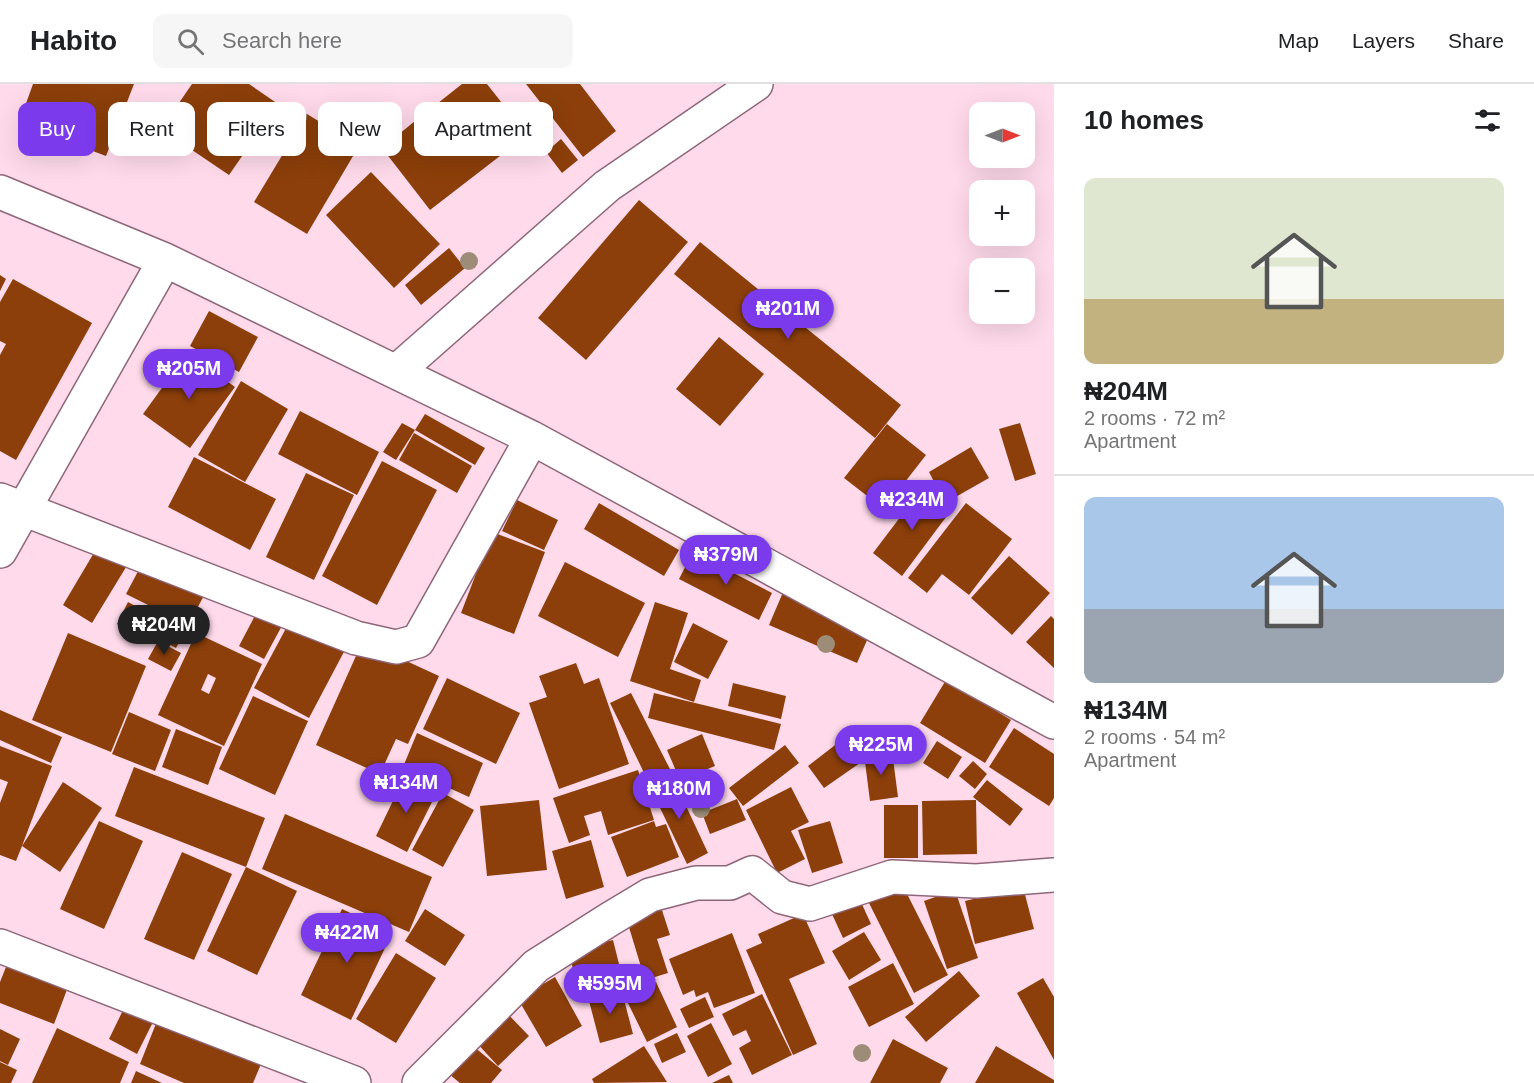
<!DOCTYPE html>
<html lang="en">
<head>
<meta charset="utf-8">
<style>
  :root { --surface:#fff; --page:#f6f6f6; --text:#202124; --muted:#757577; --line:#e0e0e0; --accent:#7c3aed }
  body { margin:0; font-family:Helvetica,sans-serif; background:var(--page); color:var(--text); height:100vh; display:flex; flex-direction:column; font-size:22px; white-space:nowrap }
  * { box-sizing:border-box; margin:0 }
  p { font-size:20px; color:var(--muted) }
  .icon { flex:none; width:33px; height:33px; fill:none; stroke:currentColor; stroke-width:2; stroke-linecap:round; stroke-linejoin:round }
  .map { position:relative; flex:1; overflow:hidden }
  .panel { display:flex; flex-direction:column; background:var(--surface); width:480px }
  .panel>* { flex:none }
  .top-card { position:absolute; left:18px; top:18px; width:570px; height:54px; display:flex; gap:12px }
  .needle { width:39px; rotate:90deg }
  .buttons { position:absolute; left:969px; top:18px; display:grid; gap:12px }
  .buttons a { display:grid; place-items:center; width:66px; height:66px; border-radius:12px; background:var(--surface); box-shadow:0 6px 24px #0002; font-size:30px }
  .price { position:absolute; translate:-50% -51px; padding:0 14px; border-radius:21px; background:var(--accent); color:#fff; font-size:20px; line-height:39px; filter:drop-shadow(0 2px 3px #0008) }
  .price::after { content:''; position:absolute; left:50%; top:36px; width:18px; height:14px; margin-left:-9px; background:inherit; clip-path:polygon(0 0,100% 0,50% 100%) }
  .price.on { background:#222; color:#fff }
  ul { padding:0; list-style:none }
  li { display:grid; align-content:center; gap:12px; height:318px; padding:0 30px }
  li+li { border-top:2px solid var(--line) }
  li span { display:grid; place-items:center; height:186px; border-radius:12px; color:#555 }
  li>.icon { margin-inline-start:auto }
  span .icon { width:108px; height:108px; fill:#fffc; stroke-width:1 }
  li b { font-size:26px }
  h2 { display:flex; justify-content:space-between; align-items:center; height:72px; padding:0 30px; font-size:26px }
  .pill { padding:0 21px; border-radius:12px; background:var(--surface); box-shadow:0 6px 24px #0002; font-size:21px; line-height:54px }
  .pill.on { background:var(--accent); color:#fff }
  header { display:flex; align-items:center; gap:36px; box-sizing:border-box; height:84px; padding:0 30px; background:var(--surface); border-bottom:2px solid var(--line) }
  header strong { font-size:28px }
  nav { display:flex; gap:33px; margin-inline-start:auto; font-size:21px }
  .search { width:420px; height:54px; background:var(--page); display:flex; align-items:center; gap:15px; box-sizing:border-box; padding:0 21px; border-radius:12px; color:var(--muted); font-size:22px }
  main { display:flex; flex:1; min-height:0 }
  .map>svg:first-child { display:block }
  .building { fill:#8c3f0a; fill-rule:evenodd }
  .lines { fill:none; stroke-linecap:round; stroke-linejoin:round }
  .street-casing { stroke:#8e6679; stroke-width:36 }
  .street { stroke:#fff; stroke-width:33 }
  .tree { fill:#9d8c78 }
</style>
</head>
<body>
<header>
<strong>Habito</strong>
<div class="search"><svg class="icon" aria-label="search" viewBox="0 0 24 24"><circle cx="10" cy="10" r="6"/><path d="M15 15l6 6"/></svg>Search here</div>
<nav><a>Map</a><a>Layers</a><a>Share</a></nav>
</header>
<main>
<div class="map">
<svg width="1054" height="999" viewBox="0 0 1054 999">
  <rect width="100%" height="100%" fill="#ffdaeb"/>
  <path class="building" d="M 33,0 L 134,0 L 106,72 L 19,39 Z
    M 192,0 L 249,0 L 278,20 L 229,91 L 161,45 Z
    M 462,0 L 487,0 L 527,51 L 430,126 L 382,64 L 415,37 L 423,46 L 440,32 L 433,23 Z
    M 526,0 L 580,0 L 616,47 L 583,73 Z
    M 307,30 L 359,62 L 307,150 L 254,118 Z
    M 561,55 L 578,76 L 562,89 L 546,68 Z
    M 371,88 L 440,160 L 394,204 L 326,131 Z
    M 639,116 L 688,158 L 586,276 L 538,234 Z
    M 700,158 L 901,321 L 875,354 L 674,190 Z
    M 449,164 L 465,184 L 421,221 L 405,201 Z
    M 0,191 L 6,195 L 0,207 Z
    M 13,195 L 92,239 L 16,376 L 0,367 L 0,271 L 6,260 L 0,257 L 0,218 Z
    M 209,227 L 258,253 L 239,288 L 190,262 Z
    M 719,253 L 764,290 L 720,342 L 676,305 Z
    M 188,268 L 235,303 L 190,364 L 143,330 Z
    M 241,297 L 288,325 L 245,398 L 198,371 Z
    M 300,327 L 379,368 L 357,411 L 278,370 Z
    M 425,330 L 485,364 L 475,381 L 415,346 Z
    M 402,339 L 415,346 L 396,376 L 383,368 Z
    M 1020,339 L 1036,390 L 1015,397 L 999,345 Z
    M 887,340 L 926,371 L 884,425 L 844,394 Z
    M 414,349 L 472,382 L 457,409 L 399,376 Z
    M 971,363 L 989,394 L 945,419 L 929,388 Z
    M 194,373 L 276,415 L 250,466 L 168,423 Z
    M 382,377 L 437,406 L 377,521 L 322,492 Z
    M 306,389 L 354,411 L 314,496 L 266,473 Z
    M 923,403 L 952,425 L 902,492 L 873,469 Z
    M 517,416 L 558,436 L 544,466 L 502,447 Z
    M 599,419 L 679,466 L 664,492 L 584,445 Z
    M 966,419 L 1012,455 L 969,511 L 942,490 L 927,509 L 908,494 Z
    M 492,448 L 545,468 L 514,550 L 461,529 Z
    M 101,457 L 131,475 L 92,539 L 63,521 Z
    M 693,468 L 772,509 L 759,536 L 679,495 Z
    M 1009,472 L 1050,509 L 1012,551 L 971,514 Z
    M 145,474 L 207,506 L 176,564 L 146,548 L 158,526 L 126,510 Z
    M 565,478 L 645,519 L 618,573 L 538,532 Z
    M 784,506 L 872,545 L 857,579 L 769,541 Z
    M 128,518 L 152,531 L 140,553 L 117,540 Z
    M 655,518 L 688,529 L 670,585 L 701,596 L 694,618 L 630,597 Z
    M 259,524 L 284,538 L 264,575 L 239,562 Z
    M 1051,532 L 1054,535 L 1054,584 L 1026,558 Z
    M 291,535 L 346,564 L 309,634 L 254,604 Z
    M 693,539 L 728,557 L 708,595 L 674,578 Z
    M 68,549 L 146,582 L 111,668 L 32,636 Z
    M 196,549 L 262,580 L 224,662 L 158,631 ZM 208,590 L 216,594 L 209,610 L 201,606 Z
    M 158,557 L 181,569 L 171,587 L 148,575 Z
    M 360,563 L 389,569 L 439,592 L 408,660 L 396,655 L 380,690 L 316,661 Z
    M 576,579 L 584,600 L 599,594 L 629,680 L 559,705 L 529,619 L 547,613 L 539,592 Z
    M 447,594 L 520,629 L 496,680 L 423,645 Z
    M 946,596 L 1011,636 L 985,679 L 920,639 Z
    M 733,599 L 786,612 L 781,635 L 728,622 Z
    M 631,609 L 672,689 L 650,701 L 610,619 Z
    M 654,609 L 781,640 L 774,666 L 648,634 Z
    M 253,612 L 308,637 L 275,711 L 219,685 Z
    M 0,626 L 62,653 L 51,679 L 0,656 Z
    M 129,628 L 171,646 L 155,687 L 112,670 Z
    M 1014,644 L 1054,670 L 1054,714 L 1049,722 L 989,683 Z
    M 176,645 L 222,663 L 208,701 L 162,683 Z
    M 417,649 L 483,679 L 469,713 L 403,683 Z
    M 702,650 L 715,682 L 680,696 L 667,666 Z
    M 843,655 L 860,679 L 824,704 L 808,682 Z
    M 937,657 L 962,673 L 948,695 L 923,679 Z
    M 785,661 L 799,679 L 743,722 L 729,704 Z
    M 0,662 L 52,682 L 22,762 L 63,698 L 102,724 L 60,788 L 22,762 L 16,777 L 0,771 L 0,719 L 8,698 L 0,695 Z
    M 892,667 L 898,713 L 870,717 L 864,670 Z
    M 973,677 L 987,690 L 975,705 L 959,692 Z
    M 134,683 L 265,734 L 246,783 L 115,732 Z
    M 638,686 L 654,736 L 608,751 L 601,727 L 584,732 L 590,751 L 569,759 L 553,714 Z
    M 405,692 L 437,708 L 407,768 L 376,752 Z
    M 672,692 L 708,769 L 687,780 L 650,703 Z
    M 987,696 L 1023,725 L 1010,742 L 973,713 Z
    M 791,703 L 809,738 L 791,747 L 805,775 L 777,789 L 746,726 Z
    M 443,709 L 474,726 L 443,783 L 412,766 Z
    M 737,715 L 746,736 L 710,750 L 702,729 Z
    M 539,716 L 547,786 L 487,792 L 480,722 Z
    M 976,716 L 977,770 L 923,771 L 922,717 Z
    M 884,721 L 918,721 L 918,774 L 884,774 Z
    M 285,730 L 432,793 L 409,848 L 262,785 Z
    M 99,737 L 143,757 L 104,845 L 60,825 Z
    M 654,737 L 656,743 L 666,740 L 679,773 L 627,793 L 611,753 Z
    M 830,737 L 843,779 L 812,789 L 798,746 Z
    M 591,756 L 604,803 L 566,815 L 552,767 Z
    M 182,768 L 232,790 L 194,876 L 144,855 Z
    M 246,783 L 297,807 L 257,891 L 207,867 Z
    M 902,800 L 948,891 L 914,909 L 868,817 Z
    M 1023,803 L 1034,845 L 975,860 L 965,817 Z
    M 955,806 L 978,874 L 947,885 L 924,817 Z
    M 860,816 L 871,840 L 843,854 L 832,830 Z
    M 660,820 L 670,851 L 657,855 L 668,889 L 645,896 L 625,830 Z
    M 342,825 L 392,849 L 351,936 L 301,911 Z
    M 425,825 L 465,851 L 445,882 L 405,857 Z
    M 803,830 L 825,879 L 789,895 L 817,960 L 793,971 L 746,866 L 762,859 L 758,850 Z
    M 864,848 L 881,876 L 849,896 L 832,867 Z
    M 732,849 L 755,909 L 714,924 L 708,908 L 696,913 L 694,906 L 683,911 L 669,875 Z
    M 613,856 L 621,888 L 576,899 L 569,867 Z
    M 396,869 L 436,894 L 396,959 L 356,935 Z
    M 8,878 L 68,903 L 54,940 L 0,919 L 0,898 Z
    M 893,879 L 914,920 L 869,943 L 848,903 Z
    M 959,887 L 980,912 L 926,958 L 905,933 Z
    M 555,893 L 582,942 L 546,963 L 518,915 Z
    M 1043,894 L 1054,913 L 1054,976 L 1017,909 Z
    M 656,898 L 677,943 L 647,958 L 625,913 Z
    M 621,904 L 633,950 L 600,959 L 588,913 Z
    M 762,910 L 792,971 L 752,991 L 739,964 L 751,957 L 746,946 L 733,952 L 722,930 Z
    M 705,913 L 714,933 L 689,944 L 680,925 Z
    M 126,920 L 155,934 L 137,970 L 109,955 Z
    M 504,926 L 529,952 L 498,982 L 474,956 Z
    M 157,937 L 261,980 L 253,999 L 184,999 L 140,980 Z
    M 711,939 L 732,980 L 708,993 L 687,952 Z
    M 57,944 L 129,978 L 120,999 L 32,999 Z
    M 0,945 L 20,955 L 8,981 L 0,977 Z
    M 677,949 L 686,968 L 662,979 L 654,960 Z
    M 893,955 L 948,984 L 940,999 L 870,999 Z
    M 473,962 L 502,986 L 491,999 L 460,999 L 449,990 Z
    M 644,962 L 667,998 L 594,999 L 592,995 Z
    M 996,962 L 1054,996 L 1054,999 L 975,999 Z
    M 0,978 L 17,986 L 11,999 L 0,999 Z
    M 136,987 L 162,999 L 131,999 Z
    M 729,991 L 733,999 L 712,999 Z"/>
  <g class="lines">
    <defs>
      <path id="street" d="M 0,108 L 165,176 L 532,354 L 1054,638
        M 396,288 L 607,102 L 756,0
        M 0,416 L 356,554 L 396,563 L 418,557 L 532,354
        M 0,467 L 165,176
        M 0,862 L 354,999
        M 419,999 L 536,882 L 610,835 L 650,811 L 696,799 L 730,799 L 752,789 L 782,813 L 810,820 L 892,793 L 976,797 L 1054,791"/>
    </defs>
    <use href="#street" class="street-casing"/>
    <use href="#street" class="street"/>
  </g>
  <g class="tree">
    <circle cx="298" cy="33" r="9"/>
    <circle cx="469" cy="177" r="9"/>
    <circle cx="826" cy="560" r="9"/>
    <circle cx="701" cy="725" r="9"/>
    <circle cx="862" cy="969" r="9"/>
  </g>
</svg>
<div class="buttons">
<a><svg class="needle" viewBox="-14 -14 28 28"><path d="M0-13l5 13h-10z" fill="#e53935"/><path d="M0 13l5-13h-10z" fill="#757577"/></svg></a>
<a>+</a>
<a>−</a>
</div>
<b class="price" style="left:788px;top:256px">₦201M</b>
<b class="price" style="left:189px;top:316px">₦205M</b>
<b class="price" style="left:912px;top:447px">₦234M</b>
<b class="price" style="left:726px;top:502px">₦379M</b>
<b class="price on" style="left:164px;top:572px">₦204M</b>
<b class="price" style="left:881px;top:692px">₦225M</b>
<b class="price" style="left:406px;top:730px">₦134M</b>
<b class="price" style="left:679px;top:736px">₦180M</b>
<b class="price" style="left:347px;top:880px">₦422M</b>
<b class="price" style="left:610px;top:931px">₦595M</b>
<div class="top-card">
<a class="pill on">Buy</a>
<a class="pill">Rent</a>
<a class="pill">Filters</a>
<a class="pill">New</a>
<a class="pill">Apartment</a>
</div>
</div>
<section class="panel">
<h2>10 homes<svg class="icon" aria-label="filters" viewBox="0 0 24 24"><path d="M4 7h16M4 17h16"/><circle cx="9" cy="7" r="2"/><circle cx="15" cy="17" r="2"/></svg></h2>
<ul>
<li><span style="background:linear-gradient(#dfe7d0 65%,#c2b280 0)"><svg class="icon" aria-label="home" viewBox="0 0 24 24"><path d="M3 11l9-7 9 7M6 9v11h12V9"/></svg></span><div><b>₦204M</b><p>2 rooms · 72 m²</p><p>Apartment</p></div></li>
<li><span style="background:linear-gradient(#a9c7e8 60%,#9aa5b1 0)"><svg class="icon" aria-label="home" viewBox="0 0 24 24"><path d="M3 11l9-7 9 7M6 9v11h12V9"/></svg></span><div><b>₦134M</b><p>2 rooms · 54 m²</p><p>Apartment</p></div></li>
</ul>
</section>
</main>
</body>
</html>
